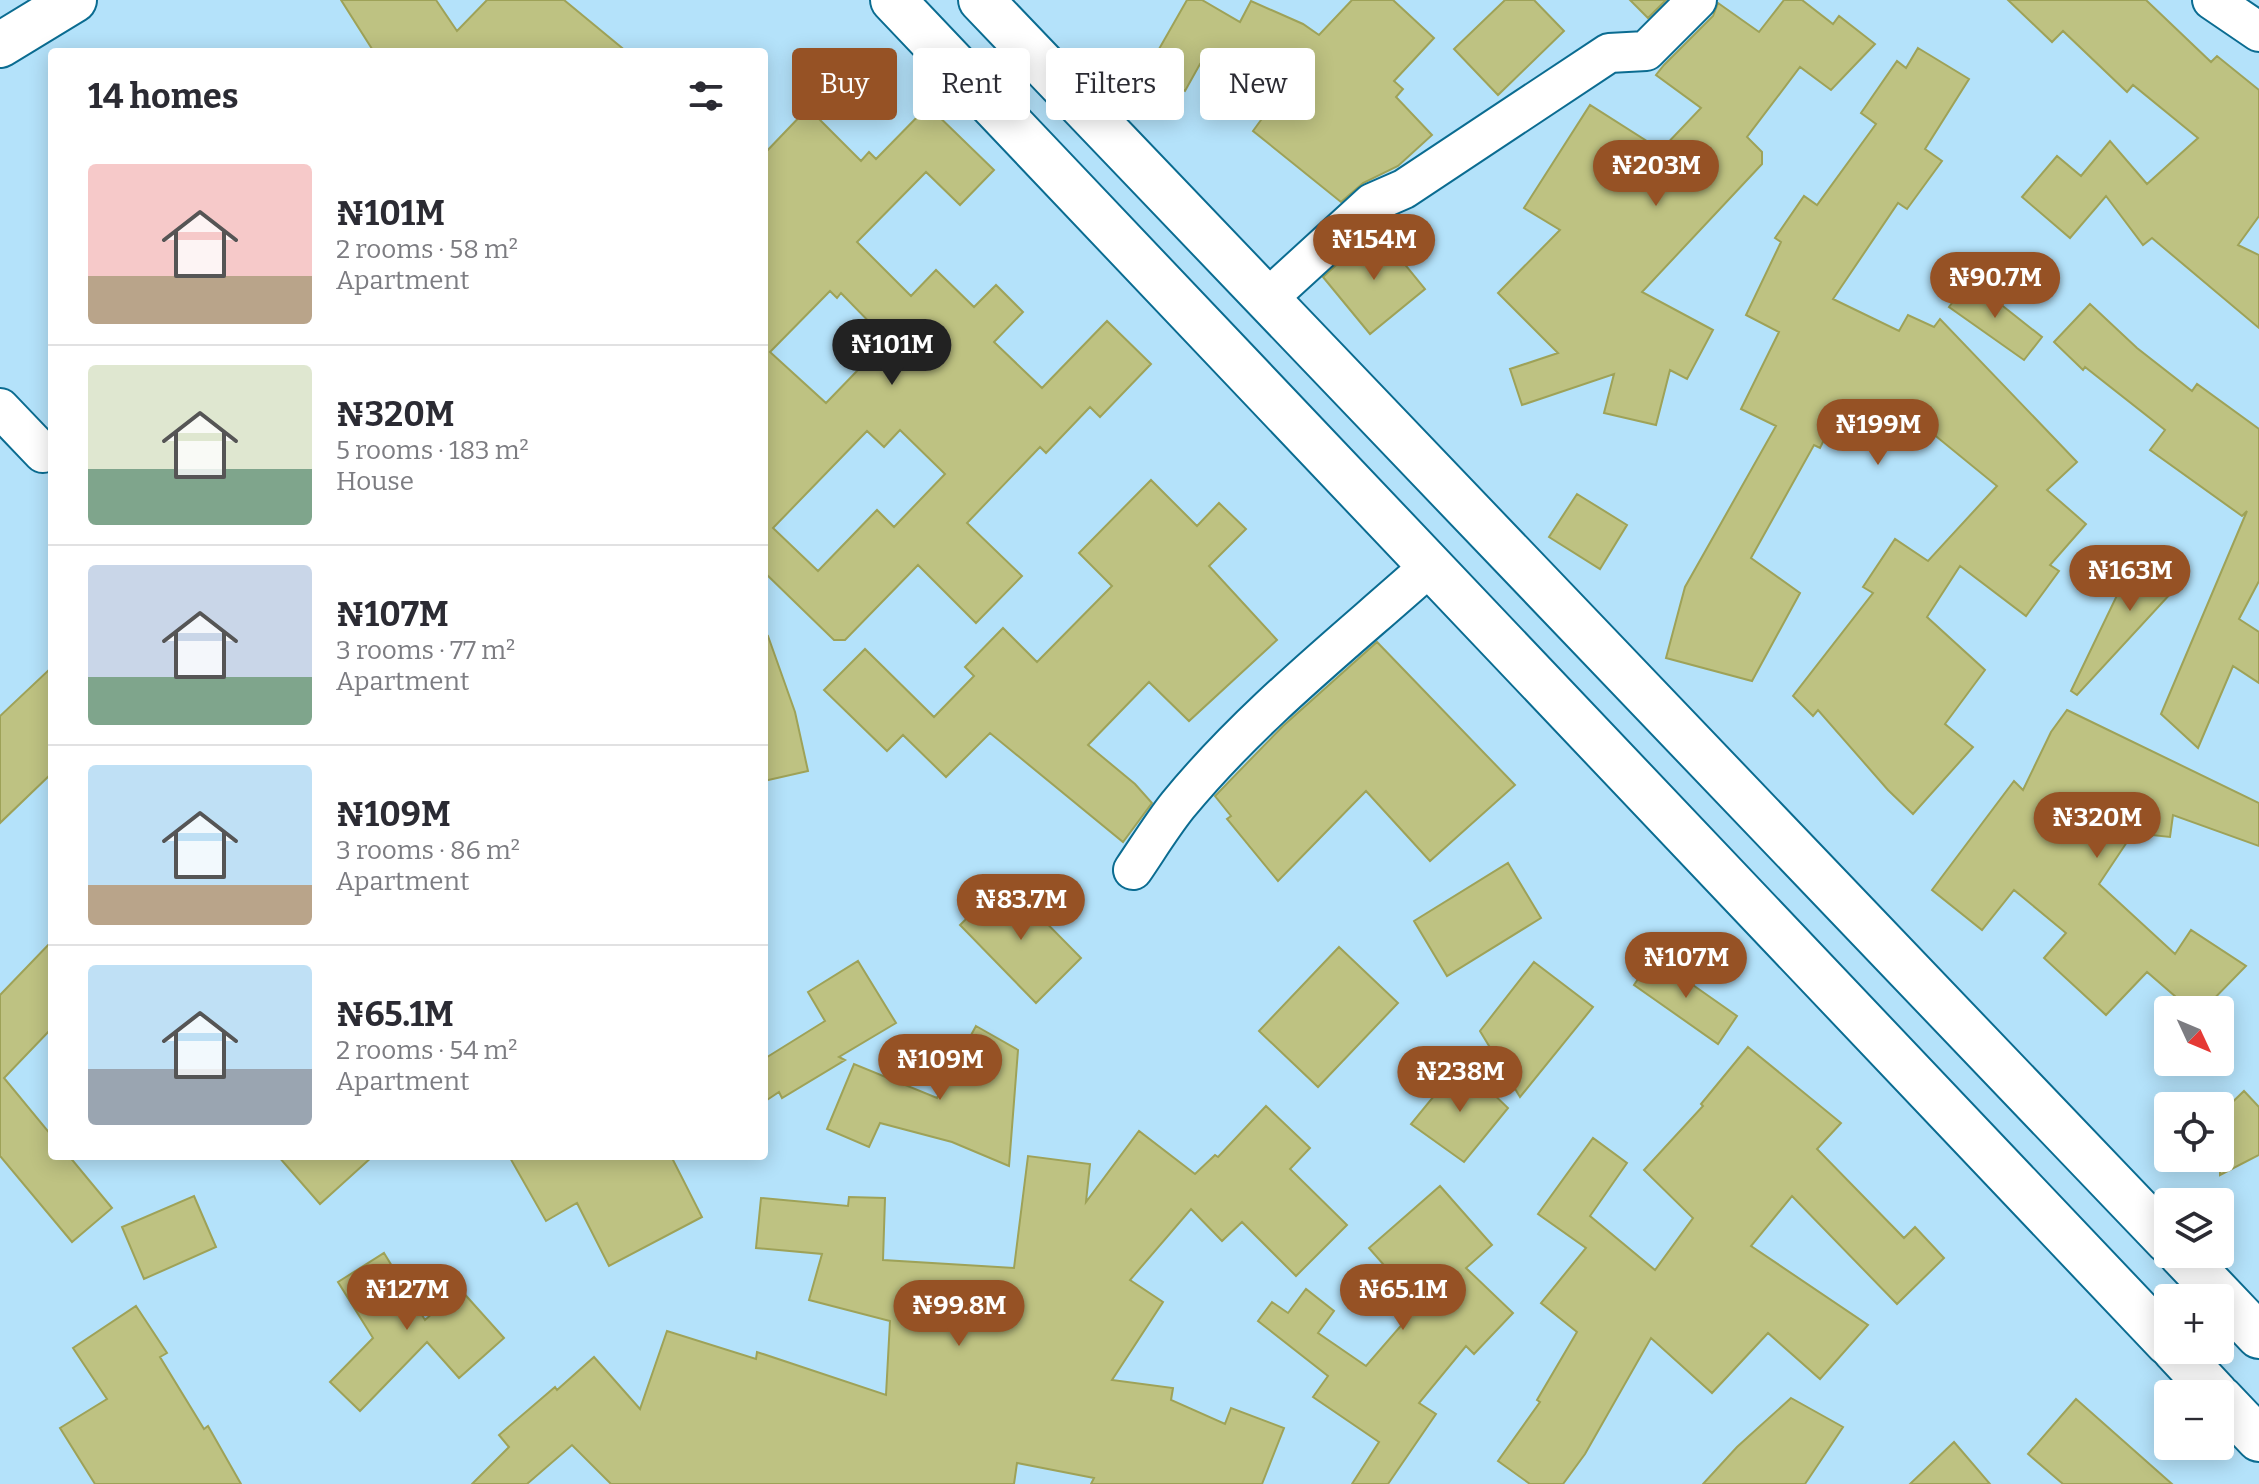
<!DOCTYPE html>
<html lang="en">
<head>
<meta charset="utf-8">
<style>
  :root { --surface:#fff; --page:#f7f7f7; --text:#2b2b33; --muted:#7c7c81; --line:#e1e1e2; --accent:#965225 }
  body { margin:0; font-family:Bitter,serif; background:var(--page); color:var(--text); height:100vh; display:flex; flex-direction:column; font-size:30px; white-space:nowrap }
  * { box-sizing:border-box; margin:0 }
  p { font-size:26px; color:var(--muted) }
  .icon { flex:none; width:44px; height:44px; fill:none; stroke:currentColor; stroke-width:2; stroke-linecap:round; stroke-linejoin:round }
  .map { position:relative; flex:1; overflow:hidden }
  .side { position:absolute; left:48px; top:48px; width:720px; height:1112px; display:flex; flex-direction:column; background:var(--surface); border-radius:8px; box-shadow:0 4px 20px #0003 }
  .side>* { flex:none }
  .banner { position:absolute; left:792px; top:48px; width:760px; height:72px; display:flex; gap:16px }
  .needle { width:52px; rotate:134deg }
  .controls { position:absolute; left:2154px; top:996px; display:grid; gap:16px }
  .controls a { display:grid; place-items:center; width:80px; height:80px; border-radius:8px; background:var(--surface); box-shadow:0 4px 20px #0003; font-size:40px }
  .price { position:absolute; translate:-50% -68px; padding:0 18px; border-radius:28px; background:var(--accent); color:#fff; font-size:26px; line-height:52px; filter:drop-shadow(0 2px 4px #0008) }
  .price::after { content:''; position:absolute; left:50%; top:48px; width:24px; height:18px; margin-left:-12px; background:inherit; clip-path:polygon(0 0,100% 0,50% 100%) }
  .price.active { background:#222; color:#fff }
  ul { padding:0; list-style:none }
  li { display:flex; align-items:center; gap:24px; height:200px; padding:0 40px }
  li+li { border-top:2px solid var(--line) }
  li span { display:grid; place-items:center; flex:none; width:224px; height:160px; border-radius:8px; color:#555 }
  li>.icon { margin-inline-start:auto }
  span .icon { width:96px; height:96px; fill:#fffc; stroke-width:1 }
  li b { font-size:34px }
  h2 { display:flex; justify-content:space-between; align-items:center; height:96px; padding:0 40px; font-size:34px }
  .chip { padding:0 28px; border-radius:8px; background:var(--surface); box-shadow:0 4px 20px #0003; font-size:28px; line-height:72px }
  .chip.active { background:var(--accent); color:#fff }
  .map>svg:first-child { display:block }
  .building { fill:#bec282; stroke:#9ea258; stroke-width:2; fill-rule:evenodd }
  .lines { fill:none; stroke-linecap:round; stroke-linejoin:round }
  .minor-casing { stroke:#0b6c91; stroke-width:42 }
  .tertiary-casing { stroke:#0b6c91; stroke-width:48 }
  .trunk-casing { stroke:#0b6c91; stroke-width:48 }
  .minor { stroke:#fff; stroke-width:38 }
  .tertiary { stroke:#fff; stroke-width:44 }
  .trunk { stroke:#fff; stroke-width:44 }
</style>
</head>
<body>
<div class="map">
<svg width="2259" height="1484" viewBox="0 0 2259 1484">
  <rect width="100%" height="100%" fill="#b4e2fa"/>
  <path class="building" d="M 341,0 L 436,0 L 457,31 L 487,0 L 564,0 L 627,52 L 374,52 Z
    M 1187,0 L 1202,0 L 1240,22 L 1251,1 L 1303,24 L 1319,35 L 1352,0 L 1393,0 L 1434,38 L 1394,81 L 1403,89 L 1396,97 L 1432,135 L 1398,166 L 1363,183 L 1341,202 L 1253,131 L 1269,109 L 1252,97 L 1255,92 L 1200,64 L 1185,91 L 1147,70 Z
    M 1505,0 L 1534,0 L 1564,31 L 1498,95 L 1454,49 Z
    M 1630,0 L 1666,0 L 1648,18 Z
    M 1784,0 L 1802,0 L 1833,24 L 1839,16 L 1875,44 L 1831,90 L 1800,67 L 1747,137 L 1762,152 L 1762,164 L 1642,292 L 1713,330 L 1687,379 L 1670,370 L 1656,425 L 1604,413 L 1614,374 L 1522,405 L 1510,369 L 1558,353 L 1498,293 L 1560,230 L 1524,208 L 1590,105 L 1661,150 L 1701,108 L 1656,75 L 1664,65 L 1713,16 L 1718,3 L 1759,32 Z
    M 2008,0 L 2146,0 L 2211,62 L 2217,56 L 2259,90 L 2259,216 L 2238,245 L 2259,255 L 2259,328 L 2152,238 L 2143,245 L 2106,196 L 2070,238 L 2022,197 L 2057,156 L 2081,176 L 2110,141 L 2147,184 L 2198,138 L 2133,85 L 2127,92 L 2063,31 L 2052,42 Z
    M 1918,48 L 1969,79 L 1925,149 L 1942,161 L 1907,209 L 1898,203 L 1833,299 L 1899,331 L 1908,315 L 1934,327 L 1940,319 L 2077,462 L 2047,490 L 2086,524 L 2050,565 L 2059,571 L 2026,616 L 1960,566 L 1927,617 L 1985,670 L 1945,724 L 1973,747 L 1913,814 L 1888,790 L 1818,710 L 1813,716 L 1793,696 L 1873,593 L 1863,587 L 1895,539 L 1928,561 L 1997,486 L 1910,415 L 1897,439 L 1840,408 L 1820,448 L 1814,445 L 1751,558 L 1800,593 L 1752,681 L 1666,658 L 1685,587 L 1776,426 L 1741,409 L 1779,332 L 1746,315 L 1781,242 L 1775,238 L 1804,196 L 1817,205 L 1876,124 L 1861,113 L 1897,61 L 1906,68 Z
    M 928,106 L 994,170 L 960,205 L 926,172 L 857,242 L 911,296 L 936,270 L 974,307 L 996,285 L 1023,312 L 994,342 L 1042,388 L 1107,321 L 1151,364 L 1100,417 L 1090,407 L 1046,453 L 1040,447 L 967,523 L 1022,576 L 976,623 L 918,565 L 845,640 L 834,640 L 764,572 L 764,154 L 808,108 L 861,161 L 869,152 L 876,159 ZM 830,291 L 837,298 L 841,293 L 887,340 L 826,403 L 770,352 ZM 900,430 L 945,474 L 894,527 L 877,510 L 818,571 L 773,528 L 867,431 L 884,447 Z
    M 1376,229 L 1425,289 L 1370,334 L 1323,277 Z
    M 1970,280 L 2042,337 L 2024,360 L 1949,307 Z
    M 2090,304 L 2137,348 L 2192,391 L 2197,384 L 2259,429 L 2259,581 L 2239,619 L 2259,632 L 2259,683 L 2233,666 L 2198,748 L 2161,714 L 2247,511 L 2242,516 L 2150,450 L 2165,430 L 2085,367 L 2083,370 L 2054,342 Z
    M 1151,480 L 1197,526 L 1219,503 L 1246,529 L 1209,566 L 1277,640 L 1189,721 L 1149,682 L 1088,745 L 1135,784 L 1152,803 L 1123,842 L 990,733 L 946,777 L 903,735 L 887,751 L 824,690 L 865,649 L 934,717 L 974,676 L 965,667 L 1003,628 L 1037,662 L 1112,586 L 1079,553 Z
    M 1577,494 L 1627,525 L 1600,569 L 1549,537 Z
    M 2154,551 L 2184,579 L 2077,695 L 2071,691 L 2121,587 Z
    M 768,636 L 795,712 L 808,771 L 764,781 L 764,637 Z
    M 1377,642 L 1515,785 L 1430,861 L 1366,791 L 1278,881 L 1227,819 L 1231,816 L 1215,796 L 1283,726 Z
    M 52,667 L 52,773 L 0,823 L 0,716 Z
    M 2067,710 L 2259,803 L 2259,846 L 2173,815 L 2170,837 L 2133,833 L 2099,884 L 2175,954 L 2191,930 L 2246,966 L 2203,1010 L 2191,1010 L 2147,972 L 2106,1015 L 2044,958 L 2066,933 L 2014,890 L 1982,930 L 1932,890 L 2014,781 L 2023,790 L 2051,732 Z
    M 1508,863 L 1541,918 L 1447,976 L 1414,921 Z
    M 1005,881 L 1081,958 L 1036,1003 L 960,925 Z
    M 52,941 L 52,1028 L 4,1078 L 52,1136 L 52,1156 L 69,1156 L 112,1208 L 72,1242 L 0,1156 L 0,995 Z
    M 1339,947 L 1398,1003 L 1318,1087 L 1259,1031 Z
    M 1653,957 L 1737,1016 L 1718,1044 L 1634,985 Z
    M 858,961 L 896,1023 L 839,1057 L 845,1060 L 782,1098 L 779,1092 L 764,1102 L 764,1059 L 825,1021 L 808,992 Z
    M 1534,962 L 1593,1007 L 1520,1097 L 1480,1031 Z
    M 976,1026 L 1018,1050 L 1009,1166 L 952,1142 L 880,1123 L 869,1147 L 827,1129 L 854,1064 L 937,1098 Z
    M 1748,1047 L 1841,1123 L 1817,1149 L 1904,1238 L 1915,1227 L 1944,1258 L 1897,1304 L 1792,1196 L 1751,1246 L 1868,1325 L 1820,1379 L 1768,1333 L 1712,1393 L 1651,1338 L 1585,1454 L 1563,1484 L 1530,1484 L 1498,1461 L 1540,1402 L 1537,1400 L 1577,1332 L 1541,1303 L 1586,1248 L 1538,1214 L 1593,1138 L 1627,1163 L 1590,1216 L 1655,1270 L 1693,1218 L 1644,1170 L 1703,1106 L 1701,1104 Z
    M 1461,1063 L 1508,1108 L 1464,1162 L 1411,1124 Z
    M 2244,1091 L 2259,1107 L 2259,1155 L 2220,1175 L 2220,1114 Z
    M 1266,1106 L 1310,1148 L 1290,1169 L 1347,1225 L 1296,1276 L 1242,1222 L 1222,1241 L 1191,1209 L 1130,1280 L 1163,1302 L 1112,1380 L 1173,1388 L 1171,1400 L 1225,1424 L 1231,1408 L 1284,1428 L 1262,1484 L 1091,1484 L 1094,1478 L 1017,1463 L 1014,1484 L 611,1484 L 572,1445 L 527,1484 L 472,1484 L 509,1447 L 499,1435 L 555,1387 L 557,1390 L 594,1357 L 640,1409 L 667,1331 L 756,1359 L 757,1352 L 886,1395 L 890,1321 L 809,1300 L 822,1254 L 756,1248 L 761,1198 L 848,1206 L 849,1197 L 885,1198 L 883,1260 L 1014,1268 L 1028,1156 L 1090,1164 L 1086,1202 L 1139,1131 L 1195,1174 L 1215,1155 L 1218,1157 Z
    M 278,1156 L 373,1156 L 320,1204 Z
    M 509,1156 L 671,1156 L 702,1217 L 609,1266 L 577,1203 L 546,1221 Z
    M 1440,1186 L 1492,1245 L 1466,1268 L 1513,1313 L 1474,1354 L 1466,1346 L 1419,1403 L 1436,1414 L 1388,1484 L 1352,1484 L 1379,1442 L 1313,1397 L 1328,1376 L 1258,1321 L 1272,1302 L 1288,1313 L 1306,1289 L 1334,1311 L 1318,1333 L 1366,1366 L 1419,1305 L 1369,1248 Z
    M 194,1196 L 216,1247 L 144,1279 L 122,1227 Z
    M 384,1253 L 425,1320 L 460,1289 L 504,1338 L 459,1378 L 427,1342 L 360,1411 L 330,1382 L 373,1338 L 338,1282 Z
    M 136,1306 L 167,1353 L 160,1357 L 204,1429 L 208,1426 L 241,1484 L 95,1484 L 60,1428 L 107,1399 L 73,1348 Z
    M 1791,1398 L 1843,1427 L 1805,1484 L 1703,1484 L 1737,1447 Z
    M 2076,1399 L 2172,1484 L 2063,1484 L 2028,1454 Z
    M 1954,1442 L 1990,1484 L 1910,1484 Z"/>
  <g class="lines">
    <defs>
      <path id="minor" d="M 2212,0 L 2259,32
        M 1267,299 L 1372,203 L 1404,189 L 1609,53 L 1646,51 L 1697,0
        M 0,408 L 43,453
        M 1133,870 C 1148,848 1162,825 1178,805 C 1252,715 1344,643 1430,566"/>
      <path id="tertiary" d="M 893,0 L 2168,1343
        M 981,0 L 2168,1241
        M 2181,1254 L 2259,1336
        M 2175,1350 L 2216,1394
        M 2220,1398 L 2259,1439"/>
      <path id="trunk" d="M 0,45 L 74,0"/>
    </defs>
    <use href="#minor" class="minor-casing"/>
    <use href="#tertiary" class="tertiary-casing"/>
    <use href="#trunk" class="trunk-casing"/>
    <use href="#minor" class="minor"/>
    <use href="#tertiary" class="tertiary"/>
    <use href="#trunk" class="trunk"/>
  </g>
</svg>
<div class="controls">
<a><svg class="needle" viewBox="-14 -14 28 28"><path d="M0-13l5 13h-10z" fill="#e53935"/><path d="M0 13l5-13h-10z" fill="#7c7c81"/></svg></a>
<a><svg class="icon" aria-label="locate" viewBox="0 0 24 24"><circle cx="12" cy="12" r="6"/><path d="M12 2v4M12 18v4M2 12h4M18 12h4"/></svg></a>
<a><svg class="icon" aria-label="layers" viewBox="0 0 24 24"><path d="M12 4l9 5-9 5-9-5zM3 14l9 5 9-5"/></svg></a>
<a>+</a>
<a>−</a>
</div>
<b class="price" style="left:1656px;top:208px">₦203M</b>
<b class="price" style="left:1374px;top:282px">₦154M</b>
<b class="price" style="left:1995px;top:320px">₦90.7M</b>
<b class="price active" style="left:892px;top:387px">₦101M</b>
<b class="price" style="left:1878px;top:467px">₦199M</b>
<b class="price" style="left:2130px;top:613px">₦163M</b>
<b class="price" style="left:2097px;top:860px">₦320M</b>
<b class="price" style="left:1021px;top:942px">₦83.7M</b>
<b class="price" style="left:1686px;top:1000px">₦107M</b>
<b class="price" style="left:940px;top:1102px">₦109M</b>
<b class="price" style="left:1460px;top:1114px">₦238M</b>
<b class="price" style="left:407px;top:1332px">₦127M</b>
<b class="price" style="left:1403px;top:1332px">₦65.1M</b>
<b class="price" style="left:959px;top:1348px">₦99.8M</b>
<div class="banner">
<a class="chip active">Buy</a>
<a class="chip">Rent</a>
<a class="chip">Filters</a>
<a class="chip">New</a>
</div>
<section class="side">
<h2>14 homes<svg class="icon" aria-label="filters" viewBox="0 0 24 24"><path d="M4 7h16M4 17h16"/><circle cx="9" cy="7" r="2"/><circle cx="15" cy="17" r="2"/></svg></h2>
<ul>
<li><span style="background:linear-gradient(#f6c9c9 70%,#b9a48a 0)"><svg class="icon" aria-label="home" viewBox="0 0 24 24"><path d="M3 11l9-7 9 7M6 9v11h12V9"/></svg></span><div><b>₦101M</b><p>2 rooms · 58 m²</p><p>Apartment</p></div></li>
<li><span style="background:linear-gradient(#dfe7d0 65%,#7fa58c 0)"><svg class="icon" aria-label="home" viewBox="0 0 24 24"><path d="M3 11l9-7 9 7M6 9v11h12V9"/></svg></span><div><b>₦320M</b><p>5 rooms · 183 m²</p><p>House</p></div></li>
<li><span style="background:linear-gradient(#c9d6e8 70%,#7fa58c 0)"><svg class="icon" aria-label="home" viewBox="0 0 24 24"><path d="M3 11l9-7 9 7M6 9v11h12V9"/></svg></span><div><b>₦107M</b><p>3 rooms · 77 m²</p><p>Apartment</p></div></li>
<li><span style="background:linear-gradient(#bfe0f5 75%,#b9a48a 0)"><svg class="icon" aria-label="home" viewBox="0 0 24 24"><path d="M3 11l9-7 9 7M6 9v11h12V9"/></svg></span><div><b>₦109M</b><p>3 rooms · 86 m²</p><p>Apartment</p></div></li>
<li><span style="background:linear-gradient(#bfe0f5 65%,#9aa5b1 0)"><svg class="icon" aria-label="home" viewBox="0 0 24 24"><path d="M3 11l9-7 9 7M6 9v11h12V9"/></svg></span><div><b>₦65.1M</b><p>2 rooms · 54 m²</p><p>Apartment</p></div></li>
</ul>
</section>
</div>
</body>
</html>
